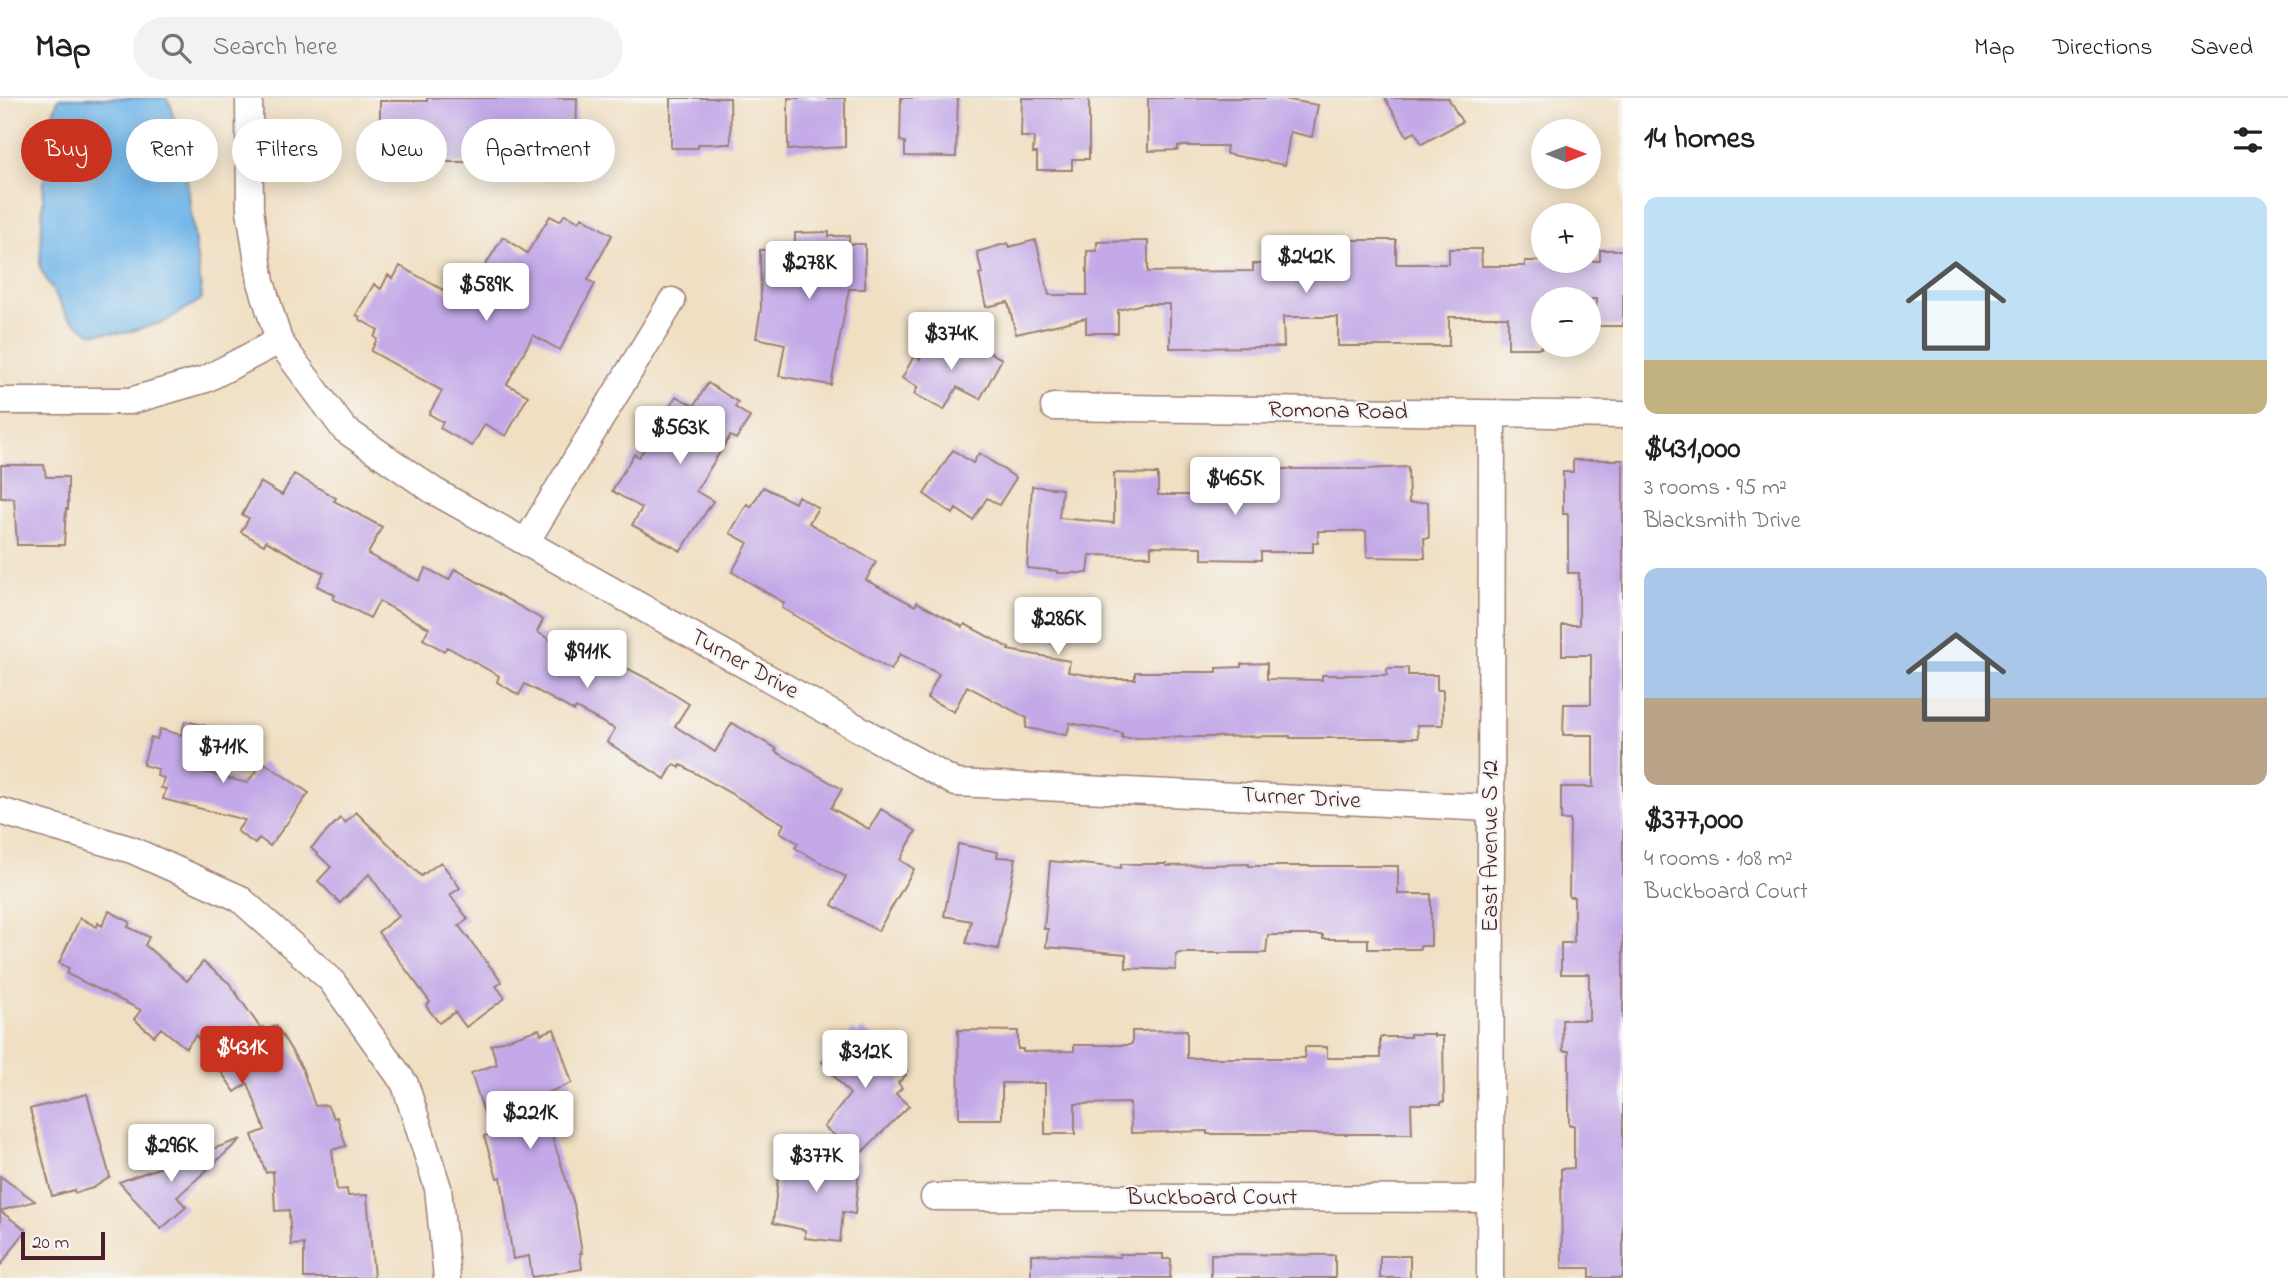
<!DOCTYPE html>
<html lang="en">
<head>
<meta charset="utf-8">
<style>
  :root { --surface:#fff; --page:#f2f2f2; --text:#202124; --muted:#757577; --line:#e0e0e0; --accent:#c8321e }
  body { margin:0; font-family:"Indie Flower",sans-serif; background:var(--page); color:var(--text); height:100vh; display:flex; flex-direction:column; font-size:26px; white-space:nowrap }
  * { box-sizing:border-box; margin:0 }
  p { font-size:23px; color:var(--muted) }
  .icon { flex:none; width:38px; height:38px; fill:none; stroke:currentColor; stroke-width:2; stroke-linecap:round; stroke-linejoin:round }
  .map { position:relative; flex:1; overflow:hidden }
  .panel { display:flex; flex-direction:column; background:var(--surface); width:665px }
  .panel>* { flex:none }
  .guide { position:absolute; left:21px; top:21px; width:665px; height:63px; display:flex; gap:14px }
  .needle { width:46px; rotate:90deg }
  .buttons { position:absolute; left:1531px; top:21px; display:grid; gap:14px }
  .buttons a { display:grid; place-items:center; width:70px; height:70px; border-radius:50%; background:var(--surface); box-shadow:0 4px 18px #0003; font-size:35px }
  .scale { position:absolute; left:21px; bottom:18px; width:84px; box-sizing:border-box; padding-left:7px; border:4px solid #4a1f2b; border-top:0; font-size:19px; line-height:24px; white-space:nowrap; color:#4a1f2b; -webkit-text-stroke:5px #f6f6f2; paint-order:stroke }
  .price { position:absolute; translate:-50% -60px; padding:0 16px; border-radius:7px; background:#fff; color:#222; font-size:23px; line-height:46px; filter:drop-shadow(0 2px 4px #0008) }
  .price::after { content:''; position:absolute; left:50%; top:42px; width:21px; height:16px; margin-left:-10px; background:inherit; clip-path:polygon(0 0,100% 0,50% 100%) }
  .price.on { background:var(--accent); color:#fff }
  ul { padding:0; list-style:none }
  li { display:grid; align-content:center; gap:14px; height:371px; padding:0 21px }
  li span { display:grid; place-items:center; height:217px; border-radius:14px; color:#555 }
  li>.icon { margin-inline-start:auto }
  span .icon { width:126px; height:126px; fill:#fffc; stroke-width:1 }
  li b { font-size:30px }
  h2 { display:flex; justify-content:space-between; align-items:center; height:84px; padding:0 21px; font-size:30px }
  .pill { padding:0 24px; border-radius:32px; background:var(--surface); box-shadow:0 4px 18px #0003; font-size:24px; line-height:63px }
  .pill.on { background:var(--accent); color:#fff }
  header { display:flex; align-items:center; gap:42px; box-sizing:border-box; height:98px; padding:0 35px; background:var(--surface); border-bottom:2px solid var(--line) }
  header strong { font-size:33px }
  nav { display:flex; gap:38px; margin-inline-start:auto; font-size:24px }
  .search { width:490px; height:63px; background:var(--page); display:flex; align-items:center; gap:18px; box-sizing:border-box; padding:0 24px; border-radius:38px; color:var(--muted); font-size:26px }
  main { display:flex; flex:1; min-height:0 }
  .map>svg:first-child { display:block }
  .water { fill:#73b7e9; stroke:#5e6b8a; stroke-width:2 }
  .building { fill:#c3a9e7 }
  .lines { fill:none; stroke-linecap:round; stroke-linejoin:round }
  .minor-casing { stroke:#9d7f76; stroke-width:29 }
  .minor { stroke:#fff; stroke-width:26 }
  .labels { text-anchor:middle; dominant-baseline:central; stroke-width:5; stroke-linejoin:round; paint-order:stroke }
  .street-label { font-size:24px; fill:#4a1f2b; stroke:#f6f6f2 }
</style>
</head>
<body>
<header>
<strong>Map</strong>
<div class="search"><svg class="icon" aria-label="search" viewBox="0 0 24 24"><circle cx="10" cy="10" r="6"/><path d="M15 15l6 6"/></svg>Search here</div>
<nav><a>Map</a><a>Directions</a><a>Saved</a></nav>
</header>
<main>
<div class="map">
<svg width="1623" height="1180" viewBox="0 0 1623 1180">
  <rect width="100%" height="100%" fill="#f6f6f2"/>
  <filter id="ink" filterUnits="userSpaceOnUse"><feTurbulence type="fractalNoise" baseFrequency=".0143" numOctaves="2"/><feDisplacementMap in="SourceGraphic" scale="14" xChannelSelector="R" yChannelSelector="G"/><feConvolveMatrix kernelMatrix="1 2 1 2 8 2 1 2 1" color-interpolation-filters="sRGB"/></filter>
  <filter id="wash" filterUnits="userSpaceOnUse"><feTurbulence type="fractalNoise" baseFrequency=".00686" numOctaves="4" result="noise"/><feDisplacementMap in="SourceGraphic" scale="28" xChannelSelector="R" yChannelSelector="G"/><feGaussianBlur stdDeviation="1.57" result="paint"/><feColorMatrix in="noise" values="0 0 0 0 0 0 0 0 0 0 0 0 0 0 0 0 0 1.4 0 .05"/><feComposite in="paint" operator="in"/></filter>
  <g filter="url(#wash)">
    <rect width="100%" height="100%" fill="#f0dfc2"/>
    <path class="water" d="M 59,0 L 166,0 L 171,8 L 187,82 L 202,201 L 164,224 L 125,235 L 91,235 L 68,219 L 40,170 L 45,59 L 50,23 Z"/>
    <g id="blocks">
      <path class="building" d="M 427,0 L 577,0 L 576,49 L 491,43 L 491,64 L 435,64 L 435,46 L 426,46 L 426,37 L 380,36 L 380,3 L 427,3 Z
        M 671,0 L 730,0 L 731,46 L 698,46 L 698,50 L 671,50 Z
        M 788,0 L 845,0 L 845,49 L 788,52 Z
        M 901,0 L 958,0 L 956,59 L 905,58 L 905,44 L 900,43 Z
        M 1022,0 L 1089,0 L 1089,61 L 1072,61 L 1072,72 L 1037,72 L 1037,55 L 1033,55 L 1034,39 L 1021,39 Z
        M 1148,0 L 1278,0 L 1318,7 L 1312,39 L 1290,34 L 1285,67 L 1226,56 L 1227,48 L 1178,48 L 1178,52 L 1148,53 Z
        M 1385,0 L 1448,0 L 1462,24 L 1422,46 L 1415,34 L 1407,38 Z
        M 565,116 L 579,124 L 582,119 L 612,137 L 588,182 L 595,186 L 560,252 L 533,237 L 507,286 L 528,298 L 506,338 L 485,326 L 472,348 L 440,330 L 443,324 L 429,316 L 442,293 L 371,253 L 377,241 L 374,239 L 378,232 L 359,221 L 360,219 L 356,217 L 374,186 L 381,191 L 388,177 L 393,181 L 400,168 L 463,203 L 503,139 L 527,155 L 550,118 L 560,123 Z
        M 829,134 L 829,138 L 849,138 L 849,146 L 865,146 L 865,191 L 849,191 L 831,287 L 779,278 L 785,246 L 756,240 L 761,210 L 760,152 L 795,151 L 795,135 Z
        M 1036,142 L 1049,197 L 1087,197 L 1087,153 L 1097,153 L 1097,144 L 1148,143 L 1148,174 L 1253,173 L 1253,166 L 1263,166 L 1263,163 L 1337,162 L 1337,142 L 1396,142 L 1396,166 L 1449,166 L 1449,151 L 1481,151 L 1482,168 L 1525,168 L 1525,163 L 1600,163 L 1600,152 L 1623,152 L 1623,228 L 1596,228 L 1596,201 L 1544,201 L 1541,250 L 1508,250 L 1508,219 L 1449,219 L 1449,248 L 1338,248 L 1338,219 L 1283,219 L 1284,249 L 1170,250 L 1170,206 L 1143,206 L 1118,212 L 1118,235 L 1086,235 L 1086,220 L 1016,236 L 1008,204 L 986,209 L 979,176 L 982,175 L 977,154 L 1008,145 L 1009,149 Z
        M 932,239 L 964,256 L 970,244 L 1002,261 L 980,301 L 957,289 L 944,312 L 914,296 L 918,289 L 902,280 L 914,258 L 920,261 Z
        M 708,285 L 738,304 L 735,309 L 750,319 L 736,341 L 730,338 L 696,393 L 713,403 L 681,453 L 632,427 L 642,410 L 612,393 L 634,356 L 639,359 L 676,298 L 694,308 Z
        M 953,352 L 973,365 L 979,355 L 1016,380 L 999,407 L 987,400 L 973,422 L 956,411 L 953,416 L 924,396 Z
        M 1573,362 L 1623,362 L 1623,1180 L 1590,1180 L 1590,1170 L 1562,1170 L 1561,1071 L 1574,1070 L 1574,1027 L 1569,1027 L 1569,953 L 1563,953 L 1562,922 L 1589,922 L 1589,876 L 1561,876 L 1561,845 L 1574,845 L 1574,799 L 1569,799 L 1570,722 L 1561,722 L 1561,689 L 1593,689 L 1593,637 L 1563,637 L 1564,606 L 1591,606 L 1591,557 L 1562,557 L 1562,527 L 1579,527 L 1579,475 L 1568,475 L 1568,416 L 1563,416 L 1563,374 L 1573,374 Z
        M 1,367 L 44,367 L 46,379 L 68,379 L 68,411 L 66,411 L 64,447 L 17,447 L 14,400 L 1,400 Z
        M 1408,369 L 1409,405 L 1428,404 L 1429,440 L 1424,440 L 1425,460 L 1367,459 L 1366,433 L 1318,433 L 1318,445 L 1313,445 L 1313,454 L 1261,454 L 1261,462 L 1202,461 L 1202,449 L 1151,448 L 1151,458 L 1090,457 L 1088,475 L 1057,475 L 1057,473 L 1027,470 L 1032,388 L 1062,391 L 1059,420 L 1114,425 L 1114,375 L 1158,376 L 1158,397 L 1204,397 L 1205,371 L 1365,371 Z
        M 294,376 L 336,400 L 334,403 L 382,429 L 368,456 L 419,483 L 426,470 L 449,482 L 455,471 L 543,522 L 537,534 L 590,564 L 596,554 L 654,584 L 689,606 L 675,628 L 715,654 L 732,625 L 777,651 L 775,653 L 842,691 L 831,710 L 869,731 L 881,711 L 916,733 L 900,762 L 914,771 L 878,833 L 832,807 L 846,779 L 795,750 L 798,745 L 780,734 L 784,726 L 681,667 L 680,670 L 674,666 L 665,681 L 607,644 L 615,631 L 576,610 L 574,613 L 525,586 L 519,597 L 497,584 L 499,578 L 447,549 L 444,553 L 423,541 L 429,530 L 379,503 L 370,520 L 333,501 L 335,497 L 317,488 L 324,475 L 266,443 L 264,447 L 241,434 L 249,420 L 242,417 L 260,384 L 282,397 Z
        M 763,389 L 795,405 L 798,398 L 818,410 L 809,425 L 876,464 L 866,482 L 915,508 L 917,504 L 963,529 L 965,526 L 1009,550 L 1008,552 L 1070,563 L 1068,574 L 1110,581 L 1135,581 L 1135,574 L 1217,574 L 1217,570 L 1241,569 L 1241,566 L 1267,565 L 1267,581 L 1322,582 L 1322,577 L 1387,577 L 1387,570 L 1408,570 L 1408,577 L 1437,577 L 1437,592 L 1443,592 L 1443,627 L 1417,627 L 1418,640 L 1290,640 L 1290,638 L 1122,640 L 1122,635 L 1070,625 L 1067,637 L 1026,630 L 1027,620 L 967,588 L 954,614 L 927,600 L 939,576 L 900,556 L 891,572 L 782,510 L 784,505 L 732,474 L 748,445 L 730,435 L 747,406 L 751,409 Z
        M 185,623 L 211,629 L 206,648 L 210,649 L 204,674 L 247,685 L 263,664 L 309,695 L 270,748 L 259,740 L 255,746 L 237,733 L 245,722 L 163,701 L 166,691 L 161,690 L 164,680 L 157,678 L 158,671 L 143,667 L 151,639 L 157,641 L 160,631 L 181,637 Z
        M 356,714 L 421,778 L 441,764 L 460,790 L 450,797 L 468,821 L 459,828 L 502,884 L 496,888 L 505,900 L 466,929 L 455,914 L 439,925 L 426,908 L 430,904 L 378,834 L 399,818 L 369,776 L 340,805 L 318,783 L 331,769 L 311,750 L 340,720 L 345,725 Z
        M 958,746 L 998,754 L 997,759 L 1016,760 L 998,851 L 966,845 L 971,823 L 944,818 Z
        M 1050,763 L 1121,770 L 1121,766 L 1166,766 L 1166,768 L 1249,766 L 1249,768 L 1398,768 L 1398,796 L 1431,796 L 1431,848 L 1420,848 L 1420,851 L 1368,851 L 1368,841 L 1323,841 L 1323,837 L 1268,837 L 1266,855 L 1181,855 L 1176,856 L 1176,872 L 1126,870 L 1126,856 L 1046,849 L 1048,831 L 1044,831 Z
        M 109,813 L 130,824 L 128,829 L 149,839 L 145,847 L 187,883 L 203,864 L 229,885 L 261,931 L 263,929 L 265,933 L 276,927 L 302,970 L 315,1008 L 327,1007 L 334,1020 L 337,1019 L 346,1048 L 332,1052 L 337,1092 L 347,1091 L 348,1098 L 367,1097 L 374,1180 L 304,1180 L 304,1146 L 291,1147 L 289,1112 L 275,1113 L 273,1073 L 266,1075 L 252,1037 L 265,1032 L 248,985 L 235,994 L 196,937 L 186,950 L 161,930 L 154,938 L 134,921 L 141,912 L 67,876 L 69,870 L 59,865 L 80,820 L 97,829 L 98,825 L 102,828 Z
        M 539,931 L 541,936 L 554,931 L 572,985 L 539,998 L 574,1106 L 582,1155 L 580,1155 L 582,1171 L 532,1179 L 529,1158 L 513,1161 L 501,1079 L 497,1080 L 484,1038 L 491,1036 L 471,975 L 497,966 L 491,947 Z
        M 863,931 L 907,972 L 904,975 L 906,977 L 898,985 L 902,990 L 896,996 L 909,1008 L 860,1056 L 824,1029 L 850,996 L 822,964 L 853,932 L 857,936 Z
        M 958,932 L 1018,933 L 1018,951 L 1023,951 L 1023,954 L 1074,953 L 1074,947 L 1129,947 L 1132,946 L 1132,933 L 1187,932 L 1187,960 L 1305,960 L 1305,949 L 1327,949 L 1327,960 L 1380,960 L 1380,939 L 1410,939 L 1410,936 L 1434,936 L 1434,938 L 1443,938 L 1444,1004 L 1441,1004 L 1441,1006 L 1411,1006 L 1412,1036 L 1207,1036 L 1207,1033 L 1131,1035 L 1130,1005 L 1075,1006 L 1075,1036 L 1045,1036 L 1045,985 L 1002,985 L 1002,1021 L 959,1021 Z
        M 87,996 L 110,1079 L 93,1090 L 75,1095 L 74,1092 L 52,1098 L 30,1011 Z
        M 241,1041 L 177,1099 L 186,1109 L 161,1131 L 119,1084 Z
        M 781,1055 L 860,1063 L 855,1116 L 843,1114 L 840,1144 L 805,1140 L 805,1132 L 773,1125 Z
        M 0,1078 L 35,1103 L 0,1113 Z
        M 0,1113 L 26,1132 L 0,1168 Z
        M 1031,1156 L 1120,1159 L 1120,1156 L 1163,1156 L 1163,1161 L 1171,1161 L 1170,1180 L 1031,1180 Z
        M 1211,1156 L 1335,1157 L 1335,1180 L 1211,1180 Z
        M 1380,1158 L 1410,1158 L 1410,1180 L 1380,1180 Z"/>
    </g>
  </g>
  <g filter="url(#ink)">
    <use href="#blocks" fill-opacity="0" stroke="#9d7f76" stroke-width="2"/>
    <g class="lines">
      <defs>
        <path id="minor" d="M 249,0 L 250,112 L 261,184 L 279,243 L 344,331 L 434,393 L 956,685 L 1492,710
          M 0,303 L 130,303 L 206,281 L 279,243
          M 1054,309 L 1623,317
          M 526,444 L 672,203
          M 0,713 L 132,752 L 239,800 L 331,882 L 405,986 L 438,1090 L 447,1180
          M 934,1099 L 1490,1101
          M 1490,1180 L 1492,316"/>
      </defs>
      <use href="#minor" class="minor-casing"/>
      <use href="#minor" class="minor"/>
    </g>
  </g>
  <g class="labels">
    <g class="street-label">
      <text transform="translate(1338 314) rotate(1)">Romona Road</text>
      <text transform="translate(744 567) rotate(29)">Turner Drive</text>
      <text transform="translate(1301 701) rotate(3)">Turner Drive</text>
      <text transform="translate(1491 748) rotate(-90)">East Avenue S 12</text>
      <text x="1212" y="1100">Buckboard Court</text>
    </g>
  </g>
</svg>
<div class="buttons">
<a><svg class="needle" viewBox="-14 -14 28 28"><path d="M0-13l5 13h-10z" fill="#e53935"/><path d="M0 13l5-13h-10z" fill="#757577"/></svg></a>
<a>+</a>
<a>−</a>
</div>
<div class="scale">20 m</div>
<b class="price" style="left:1306px;top:197px">$242K</b>
<b class="price" style="left:809px;top:203px">$278K</b>
<b class="price" style="left:486px;top:225px">$589K</b>
<b class="price" style="left:951px;top:274px">$374K</b>
<b class="price" style="left:680px;top:368px">$563K</b>
<b class="price" style="left:1235px;top:419px">$465K</b>
<b class="price" style="left:1058px;top:559px">$286K</b>
<b class="price" style="left:587px;top:592px">$911K</b>
<b class="price" style="left:223px;top:687px">$711K</b>
<b class="price on" style="left:242px;top:988px">$431K</b>
<b class="price" style="left:865px;top:992px">$312K</b>
<b class="price" style="left:530px;top:1053px">$221K</b>
<b class="price" style="left:171px;top:1086px">$296K</b>
<b class="price" style="left:816px;top:1096px">$377K</b>
<div class="guide">
<a class="pill on">Buy</a>
<a class="pill">Rent</a>
<a class="pill">Filters</a>
<a class="pill">New</a>
<a class="pill">Apartment</a>
</div>
</div>
<section class="panel">
<h2>14 homes<svg class="icon" aria-label="filters" viewBox="0 0 24 24"><path d="M4 7h16M4 17h16"/><circle cx="9" cy="7" r="2"/><circle cx="15" cy="17" r="2"/></svg></h2>
<ul>
<li><span style="background:linear-gradient(#bfe0f5 75%,#c2b280 0)"><svg class="icon" aria-label="home" viewBox="0 0 24 24"><path d="M3 11l9-7 9 7M6 9v11h12V9"/></svg></span><div><b>$431,000</b><p>3 rooms · 95 m²</p><p>Blacksmith Drive</p></div></li>
<li><span style="background:linear-gradient(#a9c7e8 60%,#b9a48a 0)"><svg class="icon" aria-label="home" viewBox="0 0 24 24"><path d="M3 11l9-7 9 7M6 9v11h12V9"/></svg></span><div><b>$377,000</b><p>4 rooms · 108 m²</p><p>Buckboard Court</p></div></li>
</ul>
</section>
</main>
</body>
</html>
